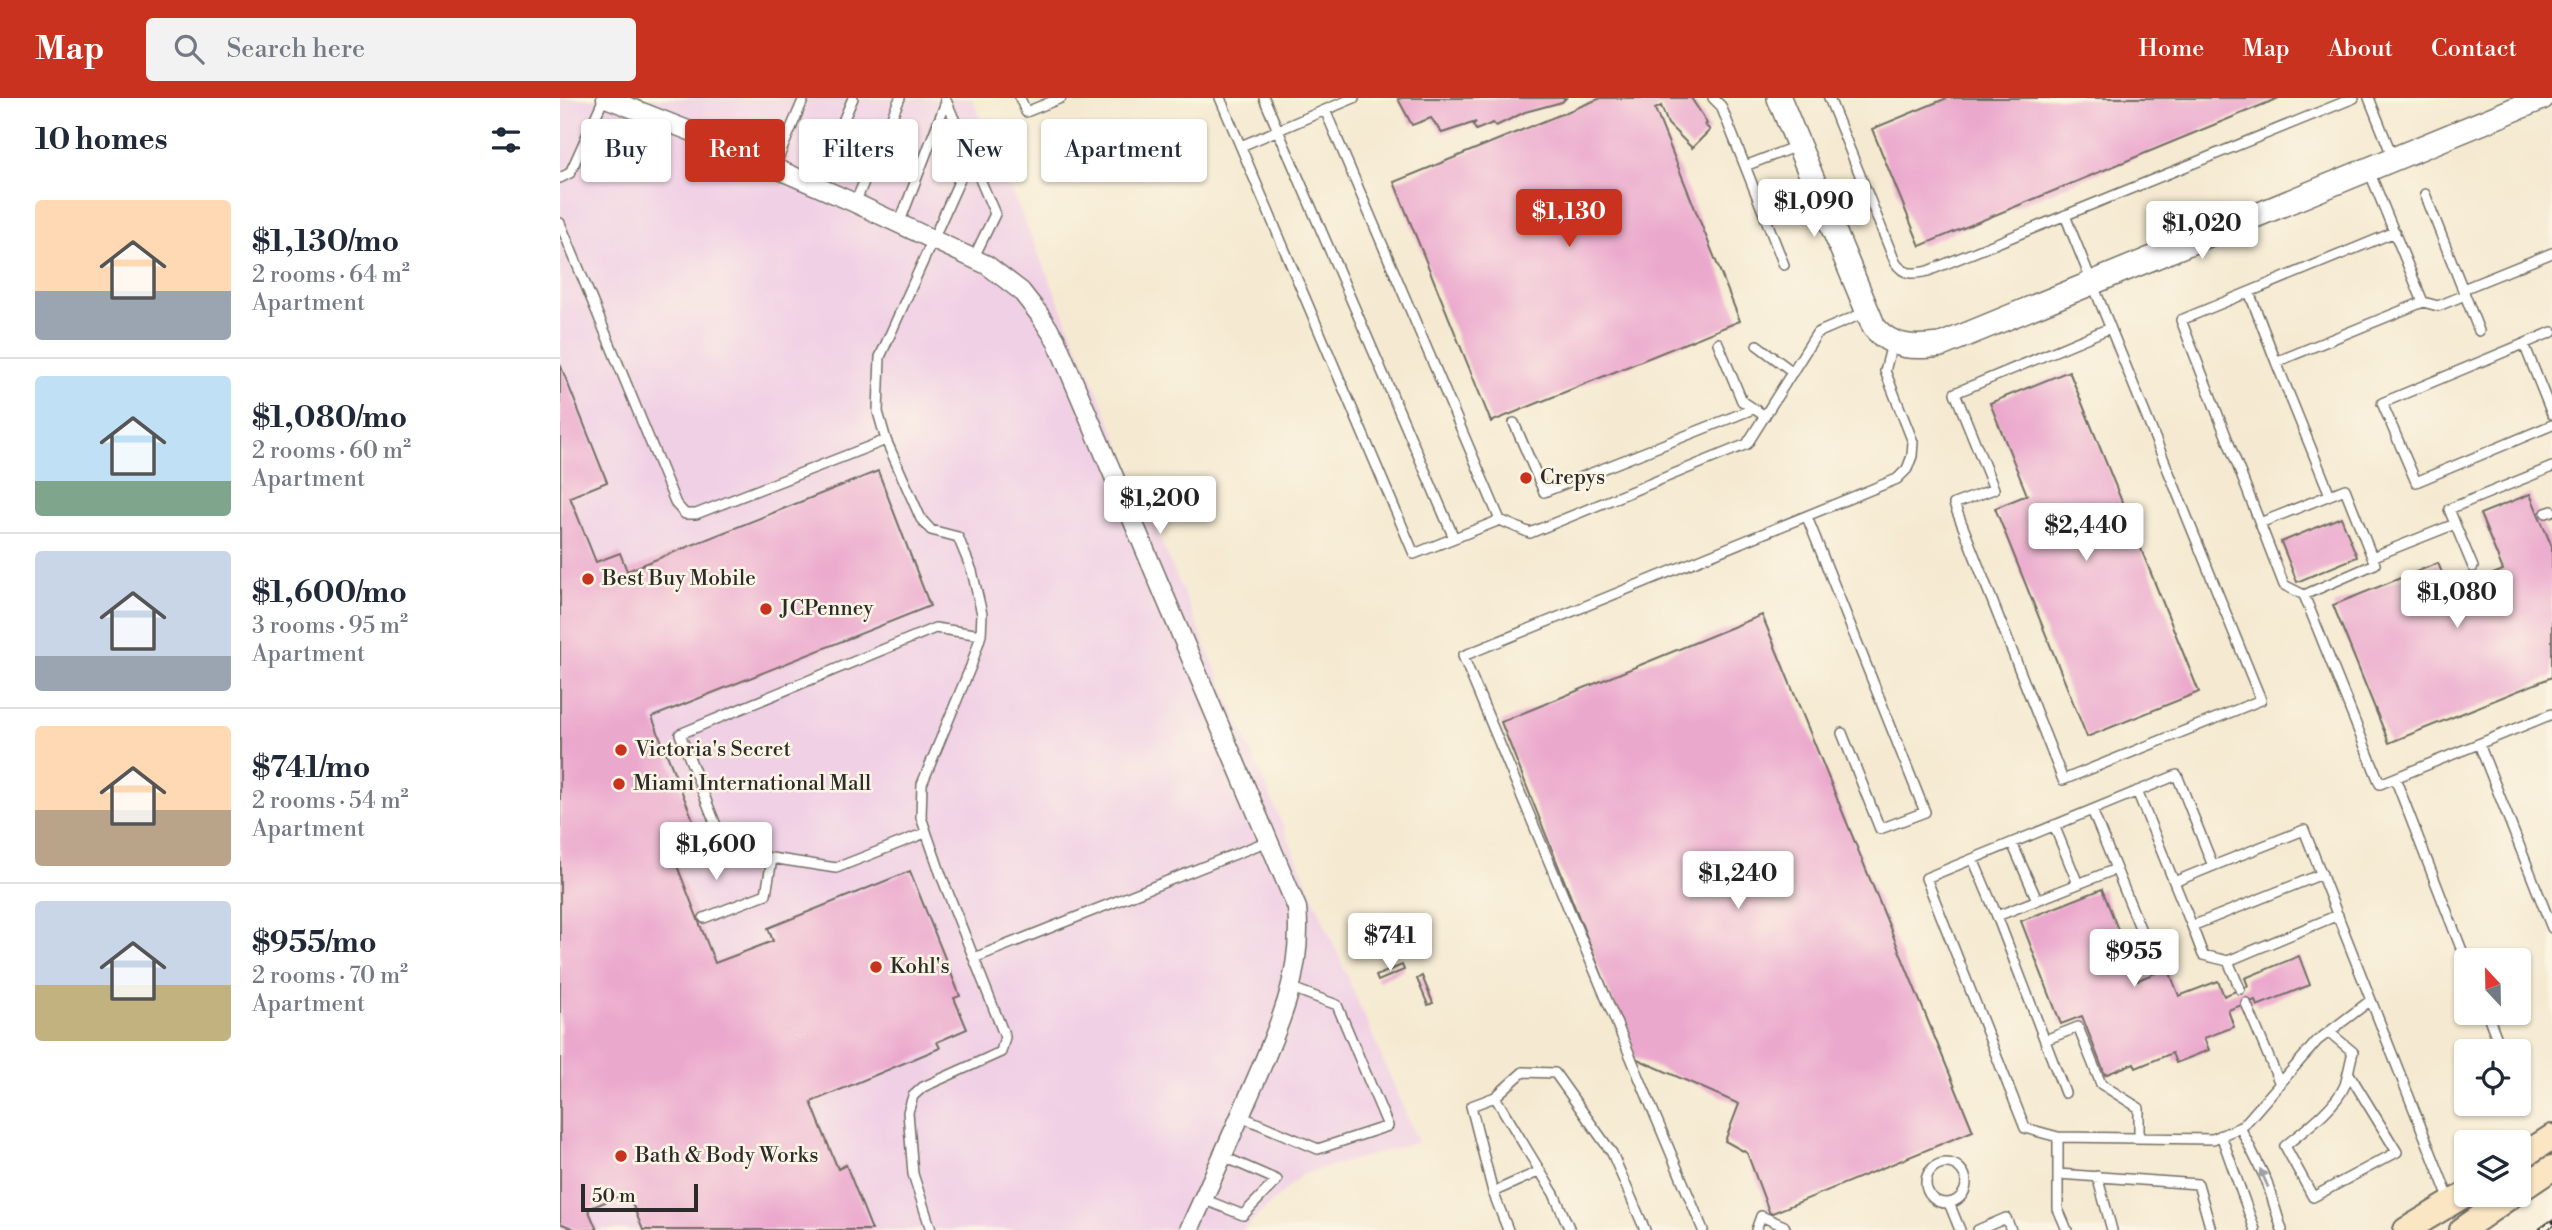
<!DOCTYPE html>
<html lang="en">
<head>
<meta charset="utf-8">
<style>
  :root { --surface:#fff; --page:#f2f2f3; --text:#1f2937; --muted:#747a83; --line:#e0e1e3; --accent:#c8321e }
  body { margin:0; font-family:"Libre Bodoni",serif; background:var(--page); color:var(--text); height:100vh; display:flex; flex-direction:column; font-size:26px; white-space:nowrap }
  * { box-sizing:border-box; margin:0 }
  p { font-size:23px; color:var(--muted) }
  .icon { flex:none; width:38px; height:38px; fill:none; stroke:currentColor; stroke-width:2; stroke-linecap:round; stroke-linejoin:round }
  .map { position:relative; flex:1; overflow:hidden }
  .drawer { display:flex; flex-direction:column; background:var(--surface); width:560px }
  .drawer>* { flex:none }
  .banner { position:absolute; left:21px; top:21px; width:665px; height:63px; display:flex; gap:14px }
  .needle { width:46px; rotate:338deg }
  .buttons { position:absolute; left:1894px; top:850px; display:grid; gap:14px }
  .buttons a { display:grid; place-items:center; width:77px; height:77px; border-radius:7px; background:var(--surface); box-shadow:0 2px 5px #0004; font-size:35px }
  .scale { position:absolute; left:21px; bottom:18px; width:117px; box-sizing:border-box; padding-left:7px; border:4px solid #2b2b2b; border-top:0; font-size:19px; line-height:24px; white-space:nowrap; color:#2b2b2b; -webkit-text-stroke:5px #fcf5e5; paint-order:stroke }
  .price { position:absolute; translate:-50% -60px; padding:0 16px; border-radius:7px; background:#fff; color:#222; font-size:23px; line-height:46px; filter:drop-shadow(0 2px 4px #0008) }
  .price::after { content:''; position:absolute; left:50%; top:42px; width:21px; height:16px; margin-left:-10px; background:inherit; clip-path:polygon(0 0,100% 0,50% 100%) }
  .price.active { background:var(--accent); color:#fff }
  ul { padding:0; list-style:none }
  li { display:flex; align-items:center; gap:21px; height:175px; padding:0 35px }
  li+li { border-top:2px solid var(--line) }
  li span { display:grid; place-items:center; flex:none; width:196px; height:140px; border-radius:7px; color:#555 }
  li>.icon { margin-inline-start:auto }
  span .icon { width:84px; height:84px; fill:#fffc; stroke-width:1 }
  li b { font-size:30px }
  h2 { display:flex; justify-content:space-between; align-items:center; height:84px; padding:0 35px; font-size:30px }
  .pill { padding:0 24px; border-radius:7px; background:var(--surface); box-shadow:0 2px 5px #0004; font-size:24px; line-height:63px }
  .pill.active { background:var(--accent); color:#fff }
  header { display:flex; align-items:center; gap:42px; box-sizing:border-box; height:98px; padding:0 35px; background:var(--accent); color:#fff }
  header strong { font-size:33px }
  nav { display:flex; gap:38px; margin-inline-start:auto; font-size:24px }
  .search { width:490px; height:63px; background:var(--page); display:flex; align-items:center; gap:18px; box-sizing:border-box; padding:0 24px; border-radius:7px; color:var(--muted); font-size:26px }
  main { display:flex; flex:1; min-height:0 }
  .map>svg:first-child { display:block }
  .built { fill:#f0d0e5 }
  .building { fill:#eba8cd }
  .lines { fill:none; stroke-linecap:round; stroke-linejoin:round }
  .service-casing { stroke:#726e65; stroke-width:12 }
  .minor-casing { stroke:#726e65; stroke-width:21 }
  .tertiary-casing { stroke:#726e65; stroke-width:26 }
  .secondary-casing { stroke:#726e65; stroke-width:28 }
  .service { stroke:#fff; stroke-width:9 }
  .minor { stroke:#fff; stroke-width:18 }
  .tertiary { stroke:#fff; stroke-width:23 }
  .secondary { stroke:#fbe6c4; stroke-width:24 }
  .rail-casing { stroke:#2b2b2b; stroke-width:7 }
  .rail { stroke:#fcf5e5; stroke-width:4.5; stroke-dasharray:13; stroke-linecap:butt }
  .oneway { fill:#a0a0a0 }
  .poi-dot { fill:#c8321e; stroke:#fcf5e5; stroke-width:2.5 }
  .labels { text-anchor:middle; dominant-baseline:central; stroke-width:5; stroke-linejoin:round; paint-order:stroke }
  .poi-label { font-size:21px; fill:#2b2b2b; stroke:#fcf5e5; text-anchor:start }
</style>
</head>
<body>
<header>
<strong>Map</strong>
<div class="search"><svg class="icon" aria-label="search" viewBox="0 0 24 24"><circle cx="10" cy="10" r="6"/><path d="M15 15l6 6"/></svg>Search here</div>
<nav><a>Home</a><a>Map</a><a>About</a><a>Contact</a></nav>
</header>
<main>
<section class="drawer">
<h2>10 homes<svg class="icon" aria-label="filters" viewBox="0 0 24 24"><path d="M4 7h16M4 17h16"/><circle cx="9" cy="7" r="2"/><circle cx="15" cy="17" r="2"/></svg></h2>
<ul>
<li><span style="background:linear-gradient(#ffd9b3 65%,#9aa5b1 0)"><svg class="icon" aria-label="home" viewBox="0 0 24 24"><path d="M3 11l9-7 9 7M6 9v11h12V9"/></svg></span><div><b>$1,130/mo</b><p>2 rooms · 64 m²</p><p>Apartment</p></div></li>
<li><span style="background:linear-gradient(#bfe0f5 75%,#7fa58c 0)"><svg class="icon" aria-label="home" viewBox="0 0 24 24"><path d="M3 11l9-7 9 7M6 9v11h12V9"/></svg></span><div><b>$1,080/mo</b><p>2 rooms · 60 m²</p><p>Apartment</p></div></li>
<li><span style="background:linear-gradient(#c9d6e8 75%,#9aa5b1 0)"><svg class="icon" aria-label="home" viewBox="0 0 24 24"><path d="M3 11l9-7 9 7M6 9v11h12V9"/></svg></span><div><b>$1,600/mo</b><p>3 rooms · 95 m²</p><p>Apartment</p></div></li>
<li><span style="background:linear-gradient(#ffd9b3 60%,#b9a48a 0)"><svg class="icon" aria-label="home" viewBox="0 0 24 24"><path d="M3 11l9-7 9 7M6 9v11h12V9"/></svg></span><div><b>$741/mo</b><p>2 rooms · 54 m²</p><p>Apartment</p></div></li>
<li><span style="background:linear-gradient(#c9d6e8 60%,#c2b280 0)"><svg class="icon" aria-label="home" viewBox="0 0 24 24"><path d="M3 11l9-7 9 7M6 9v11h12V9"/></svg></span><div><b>$955/mo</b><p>2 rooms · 70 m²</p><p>Apartment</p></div></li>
</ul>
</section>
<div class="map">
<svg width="1992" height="1132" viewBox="0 0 1992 1132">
  <rect width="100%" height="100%" fill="#fcf5e5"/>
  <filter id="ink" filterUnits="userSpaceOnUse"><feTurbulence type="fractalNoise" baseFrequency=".0143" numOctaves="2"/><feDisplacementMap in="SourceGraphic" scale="14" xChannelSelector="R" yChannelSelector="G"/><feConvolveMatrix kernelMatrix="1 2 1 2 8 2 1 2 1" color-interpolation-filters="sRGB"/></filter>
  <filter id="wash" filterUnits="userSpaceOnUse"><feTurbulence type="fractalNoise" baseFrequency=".00686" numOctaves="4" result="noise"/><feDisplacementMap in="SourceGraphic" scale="28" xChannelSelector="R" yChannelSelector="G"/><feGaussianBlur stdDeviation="1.57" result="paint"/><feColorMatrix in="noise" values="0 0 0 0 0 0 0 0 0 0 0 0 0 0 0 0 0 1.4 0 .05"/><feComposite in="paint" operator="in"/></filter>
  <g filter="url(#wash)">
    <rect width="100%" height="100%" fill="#f5ead1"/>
    <path class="built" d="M 0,0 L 412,0 L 858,1044 L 741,1077 L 683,1132 L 0,1132 Z"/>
    <g id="blocks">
      <path class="building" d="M 843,0 L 1006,0 L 1002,4 L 965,14 L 936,28 L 933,25 L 916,32 L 913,27 L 916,24 L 882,35 L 871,20 L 852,27 L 838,1 Z
        M 1041,0 L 1131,0 L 1143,18 L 1147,26 L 1145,27 L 1150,32 L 1132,50 L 1108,26 L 1101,8 L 1095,11 L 1180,223 L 931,324 L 834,84 Z
        M 1387,0 L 1719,0 L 1360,148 L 1312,31 Z
        M 0,266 L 47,384 L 10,399 L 36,464 L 60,455 L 67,473 L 318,373 L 370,508 L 92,619 L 145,752 L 116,765 L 155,865 L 213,843 L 208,830 L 350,773 L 400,898 L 394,900 L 407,931 L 377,944 L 380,950 L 251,1004 L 278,1071 L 286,1067 L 312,1132 L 83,1132 L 71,1103 L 59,1098 L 28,1111 L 37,1132 L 16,1132 L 0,1125 Z
        M 1509,273 L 1639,594 L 1527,639 L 1435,410 L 1467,397 L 1430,305 Z
        M 1970,396 L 1992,449 L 1992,579 L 1829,645 L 1773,507 L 1878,465 L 1890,494 L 1943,472 L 1920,416 Z
        M 1781,419 L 1797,459 L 1737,484 L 1721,444 Z
        M 1202,517 L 1413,1033 L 1210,1116 L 1187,1055 L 1165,1043 L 1179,1006 L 1075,960 L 941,624 Z
        M 1542,791 L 1578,882 L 1608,870 L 1619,898 L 1658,883 L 1664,898 L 1688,888 L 1685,880 L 1739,858 L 1750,887 L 1697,908 L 1695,902 L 1668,912 L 1674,929 L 1644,940 L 1649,952 L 1616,965 L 1612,955 L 1576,970 L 1574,965 L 1545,977 L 1522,918 L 1501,926 L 1461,823 Z
        M 842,867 L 844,872 L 818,883 L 816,878 Z
        M 862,878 L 873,905 L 868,907 L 857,881 Z"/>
    </g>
  </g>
  <g filter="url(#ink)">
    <use href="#blocks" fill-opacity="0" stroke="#726e65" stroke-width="2"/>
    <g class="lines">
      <defs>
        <path id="service" d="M 385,0 L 435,116 L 413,161
          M 460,0 L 466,14 L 501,0
          M 660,0 L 854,456 L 940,422 L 970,435 L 1187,346 L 1257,235 L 1306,214
          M 704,0 L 894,440
          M 794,0 L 765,12 L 940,422
          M 1153,0 L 1161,8 L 1185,68 L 1237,48
          M 1269,0 L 1335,164 C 1344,178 1354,176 1368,173 L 1794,0
          M 1809,0 L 1833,60
          M 681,48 L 765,12
          M 1185,68 L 1224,167
          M 214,70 L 244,0
          M 1809,73 L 1863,204 L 1716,264 L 1689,194 L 1835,134
          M 0,80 L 10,75 L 44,0
          M 255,88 L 293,0
          M 1865,96 L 1905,197
          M 295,105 L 340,0
          M 1505,117 L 1510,130 L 1701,602 L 1503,682 L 1394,406 L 1434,391 L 1395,295 L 1550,230
          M 0,125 L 116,406 L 125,416 L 136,416 L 326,342
          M 339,126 L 386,4
          M 1903,191 L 1992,155
          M 1689,194 L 1621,222 L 1724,487 L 1744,497 L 1820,686 L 1992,616
          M 1863,204 L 1878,208 L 1905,197 L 1919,233
          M 1992,234 L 1822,305 L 1856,384 L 1992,327
          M 1158,245 L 1182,303 L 1205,318
          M 1964,246 L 1992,316
          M 1197,247 L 1233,274
          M 1716,264 L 1770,397
          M 954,325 L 984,394 L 1193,311
          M 1986,415 L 1992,413
          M 1247,419 L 1365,714 L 1320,731 L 1282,635
          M 1700,425 L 1785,391 L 1812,459 L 1895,426 L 1889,411 L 1992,369
          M 1895,426 L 1913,469
          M 1744,497 L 1815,466 L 1812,459
          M 1919,646 L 1992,830
          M 1835,680 L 1906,863
          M 1577,693 L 1632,828
          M 1532,712 L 1593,862
          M 1494,727 L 1518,786
          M 365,735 L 276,770 L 166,753 L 120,636 L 375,530 L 421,537
          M 1452,745 L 1477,802
          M 1413,761 L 1437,818 L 1556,771
          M 1614,784 L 1653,768
          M 1437,818 L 1505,995
          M 144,820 L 206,796 L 212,761
          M 414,860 L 708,743
          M 1668,863 L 1643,857 L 1632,828 L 1762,776
          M 1680,891 L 1668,863 L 1778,817
          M 1686,905 L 1720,986
          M 1927,915 L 1942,954
          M 1769,934 L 1793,954 C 1790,965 1788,977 1785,987 C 1776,1009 1743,1033 1725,1048 L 1753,1099 L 1837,1054 L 1788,974
          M 1485,942 L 1518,929 L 1541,986 L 1579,1010 L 1579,1040
          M 1958,996 L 1962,1004
          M 935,999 L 963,974 L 995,975 L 1052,1055 L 1085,1132
          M 680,1018 L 758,1051 L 828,1028 L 777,907 L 732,890
          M 1680,1029 L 1707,1084 L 1722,1132
          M 1661,1037 L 1695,1132
          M 1498,1039 L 1653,1041 L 1683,1028 L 1757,943 L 1811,902
          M1366 1085a20 20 0 1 1 40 0a20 20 0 1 1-40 0Z
          M 980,1073 L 933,1094 L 911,1008 L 935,999 L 994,1096 L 1010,1132
          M 1498,1076 L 1638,1086 L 1651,1132
          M 1537,1078 L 1552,1132
          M 933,1094 L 948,1132
          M 643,1101 L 683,1117 L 717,1082 L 662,1058
          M 1389,1105 L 1400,1132
          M 371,1132 L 353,1076 L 348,1014 L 353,998 L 363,989 L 441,954 L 445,939 L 381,777 L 361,719 L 362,686 L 411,568 L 421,537 L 422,516 L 412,473 L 398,439 L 371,432 L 361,421 L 326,342 L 318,314 L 320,259 L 410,59
          M 1143,1132 L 903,558 L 1337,381 L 1347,371 L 1352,358 L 1353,344 L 1325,273 L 1332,246
          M 1196,1132 L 1201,1118 L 1224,1128 L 1226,1132
          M 1418,1132 L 1446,1120 L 1451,1132
          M 1507,1132 L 1498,1111 L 1498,1039 L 1465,1030 L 1366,780 L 1617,677 L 1653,768 L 1744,732 L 1890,1103"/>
        <path id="minor" d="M 46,0 L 130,33 L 295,105 L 427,167 L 461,193 L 479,216 L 496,242 L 737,810 C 744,880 715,937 688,1000 C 669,1044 649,1088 629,1132"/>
        <path id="tertiary" d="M 1219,0 L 1314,229 C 1332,251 1355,250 1381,247 L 1982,0"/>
        <path id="secondary" d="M 1958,1061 L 1992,1039
          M 1958,1093 L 1992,1070
          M 1846,1132 L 1906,1096
          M 1902,1132 L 1952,1097"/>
      </defs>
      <use href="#service" class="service-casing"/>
      <use href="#minor" class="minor-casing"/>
      <use href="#tertiary" class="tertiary-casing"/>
      <use href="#secondary" class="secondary-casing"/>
      <use href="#service" class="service"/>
      <use href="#minor" class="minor"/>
      <use href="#tertiary" class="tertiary"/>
      <use href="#secondary" class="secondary"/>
      <defs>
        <path id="rail" d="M 1982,1132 L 1992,1125"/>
      </defs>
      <use href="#rail" class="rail-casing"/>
      <use href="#rail" class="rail"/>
    </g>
    <defs><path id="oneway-solid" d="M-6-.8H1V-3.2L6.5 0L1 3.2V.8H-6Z" transform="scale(1.75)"/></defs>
    <use class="oneway" href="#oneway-solid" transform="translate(1704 1080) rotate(-114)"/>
  </g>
  <g class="poi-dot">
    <circle cx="966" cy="380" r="7"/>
    <circle cx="28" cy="481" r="7"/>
    <circle cx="206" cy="511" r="7"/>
    <circle cx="61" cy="652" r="7"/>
    <circle cx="59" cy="686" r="7"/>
    <circle cx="316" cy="869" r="7"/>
    <circle cx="61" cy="1058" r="7"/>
  </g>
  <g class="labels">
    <g class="poi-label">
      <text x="980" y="380">Crepys</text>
      <text x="42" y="481">Best Buy Mobile</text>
      <text x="220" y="511">JCPenney</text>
      <text x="75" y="652">Victoria's Secret</text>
      <text x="73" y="686">Miami International Mall</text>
      <text x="330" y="869">Kohl's</text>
      <text x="75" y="1058">Bath &amp; Body Works</text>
    </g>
  </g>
</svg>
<div class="buttons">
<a><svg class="needle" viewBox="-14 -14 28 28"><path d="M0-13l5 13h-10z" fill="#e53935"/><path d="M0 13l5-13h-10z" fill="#747a83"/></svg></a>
<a><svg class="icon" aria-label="locate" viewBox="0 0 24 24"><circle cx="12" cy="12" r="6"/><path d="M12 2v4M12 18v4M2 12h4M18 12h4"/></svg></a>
<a><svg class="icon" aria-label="layers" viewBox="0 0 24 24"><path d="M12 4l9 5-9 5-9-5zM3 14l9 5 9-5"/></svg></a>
</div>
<div class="scale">50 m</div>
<b class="price" style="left:1254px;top:141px">$1,090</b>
<b class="price active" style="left:1009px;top:151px">$1,130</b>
<b class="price" style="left:1642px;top:163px">$1,020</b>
<b class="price" style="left:600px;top:438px">$1,200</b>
<b class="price" style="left:1526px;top:465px">$2,440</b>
<b class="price" style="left:1897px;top:532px">$1,080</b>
<b class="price" style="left:156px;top:784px">$1,600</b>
<b class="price" style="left:1178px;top:813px">$1,240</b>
<b class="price" style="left:830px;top:875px">$741</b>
<b class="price" style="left:1574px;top:891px">$955</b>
<div class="banner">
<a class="pill">Buy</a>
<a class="pill active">Rent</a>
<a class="pill">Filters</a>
<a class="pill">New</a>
<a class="pill">Apartment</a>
</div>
</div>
</main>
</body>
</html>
